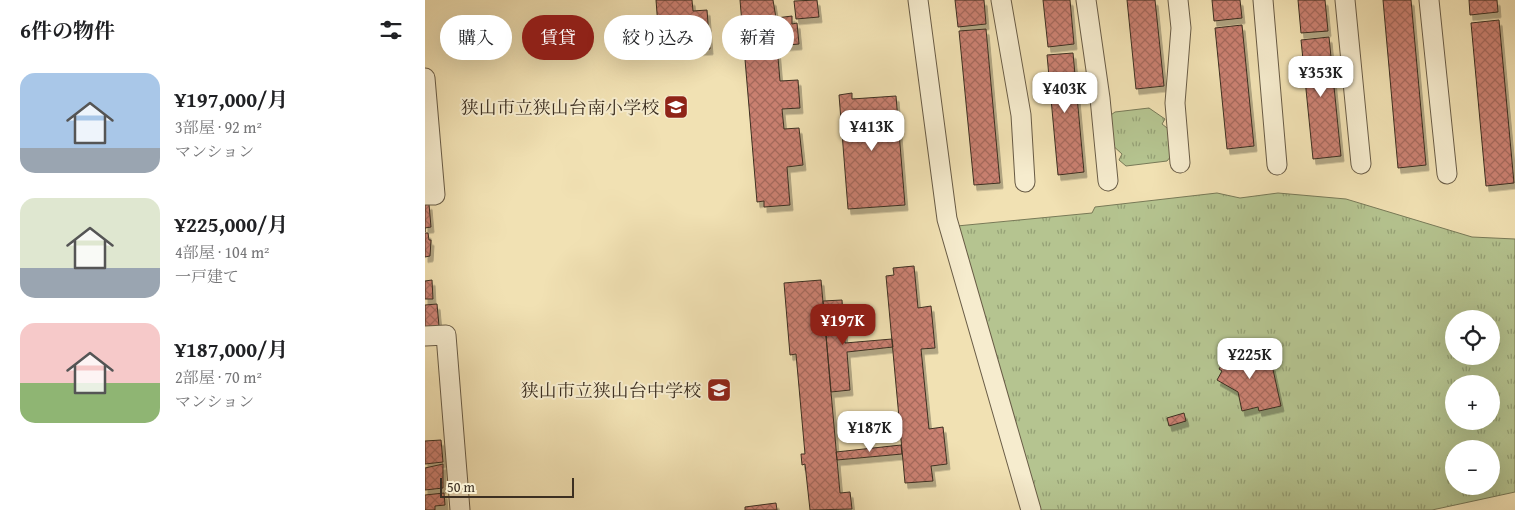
<!DOCTYPE html>
<html lang="ja">
<head>
<meta charset="utf-8">
<style>
  :root { --surface:#fff; --page:#f6f6f6; --text:#202124; --muted:#757577; --accent:#8f2418 }
  body { margin:0; font-family:"Gentium Book Plus","Noto Serif JP",serif; background:var(--page); color:var(--text); height:100vh; display:flex; flex-direction:column; font-size:19px; white-space:nowrap }
  * { box-sizing:border-box; margin:0 }
  p { font-size:16px; color:var(--muted) }
  .icon { flex:none; width:28px; height:28px; fill:none; stroke:currentColor; stroke-width:2; stroke-linecap:round; stroke-linejoin:round }
  .map { position:relative; flex:1; overflow:hidden }
  .panel { display:flex; flex-direction:column; background:var(--surface); width:425px }
  .panel>* { flex:none }
  .top-card { position:absolute; left:15px; top:15px; width:475px; height:45px; display:flex; gap:10px }
  .buttons { position:absolute; left:1020px; top:310px; display:grid; gap:10px }
  .buttons a { display:grid; place-items:center; width:55px; height:55px; border-radius:50%; background:var(--surface); box-shadow:0 5px 20px #0002; font-size:25px }
  .scale { position:absolute; left:15px; bottom:12px; width:134px; box-sizing:border-box; padding-left:5px; border:2px solid #3c2f21; border-top:0; font-size:14px; line-height:18px; white-space:nowrap; color:#3c2f21; -webkit-text-stroke:4px #f6ecce; paint-order:stroke }
  .price { position:absolute; translate:-50% -42px; padding:0 11px; border-radius:10px; background:#fff; color:#222; font-size:16px; line-height:32px; filter:drop-shadow(0 1px 2px #0008) }
  .price::after { content:''; position:absolute; left:50%; top:30px; width:15px; height:11px; margin-left:-8px; background:inherit; clip-path:polygon(0 0,100% 0,50% 100%) }
  .price.on { background:var(--accent); color:#fff }
  ul { padding:0; list-style:none }
  li { display:flex; align-items:center; gap:15px; height:125px; padding:0 20px }
  li span { display:grid; place-items:center; flex:none; width:140px; height:100px; border-radius:15px; color:#555 }
  li>.icon { margin-inline-start:auto }
  span .icon { width:60px; height:60px; fill:#fffc; stroke-width:1 }
  li b { font-size:21px }
  h2 { display:flex; justify-content:space-between; align-items:center; height:60px; padding:0 20px; font-size:21px }
  .pill { padding:0 18px; border-radius:22px; background:var(--surface); box-shadow:0 5px 20px #0002; font-size:18px; line-height:45px }
  .pill.on { background:var(--accent); color:#fff }
  main { display:flex; flex:1; min-height:0 }
  .map>svg:first-child { display:block }
  .park { fill:url(#park-tufts); stroke:#787a58; fill-rule:evenodd }
  .building { fill:url(#building-cross-hatch); stroke:#3c2f21; filter:url(#shadow) }
  .lines { fill:none; stroke-linecap:round; stroke-linejoin:round }
  .minor-casing { stroke:#695c46; stroke-width:21 }
  .minor { stroke:#f6ecce; stroke-width:19 }
  .labels { text-anchor:middle; dominant-baseline:central; stroke-width:4; stroke-linejoin:round; paint-order:stroke }
  .poi-label { font-size:18px; fill:#3c2f21; stroke:#f6ecce; text-anchor:end }
</style>
</head>
<body>
<main>
<section class="panel">
<h2>6件の物件<svg class="icon" aria-label="filters" viewBox="0 0 24 24"><path d="M4 7h16M4 17h16"/><circle cx="9" cy="7" r="2"/><circle cx="15" cy="17" r="2"/></svg></h2>
<ul>
<li><span style="background:linear-gradient(#a9c7e8 75%,#9aa5b1 0)"><svg class="icon" aria-label="home" viewBox="0 0 24 24"><path d="M3 11l9-7 9 7M6 9v11h12V9"/></svg></span><div><b>¥197,000/月</b><p>3部屋 · 92 m²</p><p>マンション</p></div></li>
<li><span style="background:linear-gradient(#dfe7d0 70%,#9aa5b1 0)"><svg class="icon" aria-label="home" viewBox="0 0 24 24"><path d="M3 11l9-7 9 7M6 9v11h12V9"/></svg></span><div><b>¥225,000/月</b><p>4部屋 · 104 m²</p><p>一戸建て</p></div></li>
<li><span style="background:linear-gradient(#f6c9c9 60%,#8fb573 0)"><svg class="icon" aria-label="home" viewBox="0 0 24 24"><path d="M3 11l9-7 9 7M6 9v11h12V9"/></svg></span><div><b>¥187,000/月</b><p>2部屋 · 70 m²</p><p>マンション</p></div></li>
</ul>
</section>
<div class="map">
<svg width="1090" height="510" viewBox="0 0 1090 510">
  <defs>
    <pattern id="park-tufts" width="24" height="20" patternUnits="userSpaceOnUse" patternTransform="scale(1.25)"><rect width="24" height="20" fill="#b5c490"/><path d="M3 7l-1-3M5 7V3M7 7l1-3M15 17l-1-3M17 17v-4M19 17l1-3" fill="none" stroke="#94a075"/></pattern>
    <pattern id="building-cross-hatch" width="8" height="8" patternUnits="userSpaceOnUse" patternTransform="scale(1.25)"><rect width="8" height="8" fill="#cb8172"/><path d="M0 0l8 8M0 8l8-8" fill="none" stroke="#a66a5d"/></pattern>
    <filter id="shadow"><feDropShadow dx="3" dy="5.5" stdDeviation="0" flood-color="#0004"/></filter>
  </defs>
  <rect width="100%" height="100%" fill="#f1e1b3"/>
  <filter id="stains"><feTurbulence type="fractalNoise" baseFrequency=".004" numOctaves="4"/><feColorMatrix values="0 0 0 0 .2 0 0 0 0 .09 0 0 0 0 .02 0 0 0 .5 -.17"/></filter>
  <radialGradient id="worn" r=".72"><stop offset=".6" stop-color="#630" stop-opacity="0"/><stop offset="1" stop-color="#630" stop-opacity=".3"/></radialGradient>
  <path class="park" d="M 724,108 L 740,119 L 737,124 L 751,135 L 751,150 L 742,161 L 701,166 L 694,160 L 697,154 L 685,143 L 683,117 L 690,112 Z
    M 792,193 L 815,198 L 853,193 L 921,199 L 1047,237 L 1090,239 L 1090,492 L 1007,510 L 615,510 L 532,226 L 667,213 L 670,207 ZM 1029,319 L 1066,319 L 1066,356 L 1029,356 ZM 1029,384 L 1066,384 L 1066,421 L 1029,421 ZM 1029,449 L 1066,449 L 1066,486 L 1029,486 Z"/>
  <path class="building" d="M 231,0 L 267,0 L 268,11 L 282,10 L 285,49 L 235,53 Z
    M 315,0 L 348,0 L 351,18 L 367,16 L 367,24 L 372,23 L 374,44 L 352,46 L 355,81 L 373,80 L 375,108 L 357,109 L 359,129 L 374,128 L 378,165 L 362,167 L 365,205 L 339,207 L 339,201 L 332,202 Z
    M 392,0 L 394,17 L 371,19 L 369,1 Z
    M 530,0 L 559,0 L 561,24 L 533,27 Z
    M 618,0 L 645,0 L 649,44 L 623,47 Z
    M 702,0 L 730,0 L 739,86 L 711,89 Z
    M 787,0 L 815,0 L 817,18 L 789,21 Z
    M 873,0 L 900,0 L 903,31 L 876,33 Z
    M 958,0 L 986,0 L 1001,165 L 973,168 Z
    M 1044,0 L 1072,0 L 1073,12 L 1045,15 Z
    M 1074,20 L 1089,183 L 1061,186 L 1046,23 Z
    M 817,25 L 829,146 L 802,149 L 790,28 Z
    M 561,29 L 575,183 L 549,185 L 534,31 Z
    M 904,37 L 916,156 L 888,159 L 876,40 Z
    M 648,53 L 659,172 L 633,175 L 622,55 Z
    M 427,93 L 427,99 L 471,96 L 480,205 L 423,209 L 414,95 Z
    M 4,204 L 6,227 L 0,228 L 0,232 L 0,205 Z
    M 0,233 L 3,233 L 4,240 L 6,240 L 5,256 L 0,257 Z
    M 489,266 L 493,308 L 506,306 L 510,348 L 496,349 L 504,429 L 518,427 L 522,464 L 506,466 L 508,481 L 480,483 L 461,276 L 469,275 L 468,268 Z
    M 7,280 L 8,299 L 0,299 L 0,281 Z
    M 396,280 L 415,493 L 425,492 L 427,509 L 385,510 L 380,464 L 377,465 L 376,454 L 380,454 L 371,354 L 365,355 L 359,283 Z
    M 417,300 L 420,343 L 467,339 L 468,347 L 422,352 L 425,390 L 406,392 L 398,301 Z
    M 12,304 L 14,326 L 0,327 L 0,305 Z
    M 812,340 L 827,349 L 818,362 L 829,368 L 847,365 L 856,406 L 834,411 L 833,407 L 817,411 L 813,392 L 792,380 L 797,371 L 794,369 Z
    M 759,413 L 761,421 L 744,426 L 742,418 Z
    M 16,440 L 18,462 L 0,464 L 0,441 Z
    M 476,445 L 477,454 L 412,460 L 411,452 Z
    M 18,464 L 18,488 L 0,490 L 0,468 Z
    M 19,493 L 20,505 L 10,506 L 10,510 L 0,510 L 0,495 Z
    M 351,503 L 352,510 L 320,510 L 320,507 Z"/>
  <g class="lines">
    <defs>
      <path id="minor" d="M 493,0 L 522,219 L 606,510
        M 576,0 L 596,115 L 600,182
        M 661,0 L 675,98 L 683,181
        M 753,0 L 756,28 L 750,103 L 755,163
        M 838,0 L 852,165
        M 920,0 L 936,164
        M 1004,0 L 1022,174
        M 0,78 L 10,195 L 0,195
        M 0,336 L 21,335 L 35,510"/>
    </defs>
    <use href="#minor" class="minor-casing"/>
    <use href="#minor" class="minor"/>
  </g>
  <defs>
    <symbol id="school-square" viewBox="-11 -11 22 22"><rect x="-9" y="-9" width="18" height="18" rx="4" fill="#8f2418" stroke="#f6ecce"/><path d="M0-5L7-2L0 1L-7-2ZM-4 1L0 2.5L4 1V4Q0 6-4 4Z" fill="#fff"/></symbol>
  </defs>
  <g fill-rule="evenodd">
    <use href="#school-square" x="237" y="93" width="28" height="28"/>
    <use href="#school-square" x="280" y="376" width="28" height="28"/>
  </g>
  <g class="labels">
    <g class="poi-label">
      <text x="234" y="107">狭山市立狭山台南小学校</text>
      <text x="276" y="390">狭山市立狭山台中学校</text>
    </g>
  </g>
  <rect width="100%" height="100%" filter="url(#stains)"/>
  <rect width="100%" height="100%" fill="url(#worn)"/>
</svg>
<div class="buttons">
<a><svg class="icon" aria-label="locate" viewBox="0 0 24 24"><circle cx="12" cy="12" r="6"/><path d="M12 2v4M12 18v4M2 12h4M18 12h4"/></svg></a>
<a>+</a>
<a>−</a>
</div>
<div class="scale">50 m</div>
<b class="price" style="left:896px;top:98px">¥353K</b>
<b class="price" style="left:640px;top:114px">¥403K</b>
<b class="price" style="left:447px;top:152px">¥413K</b>
<b class="price on" style="left:418px;top:346px">¥197K</b>
<b class="price" style="left:825px;top:380px">¥225K</b>
<b class="price" style="left:445px;top:453px">¥187K</b>
<div class="top-card">
<a class="pill">購入</a>
<a class="pill on">賃貸</a>
<a class="pill">絞り込み</a>
<a class="pill">新着</a>
</div>
</div>
</main>
</body>
</html>
